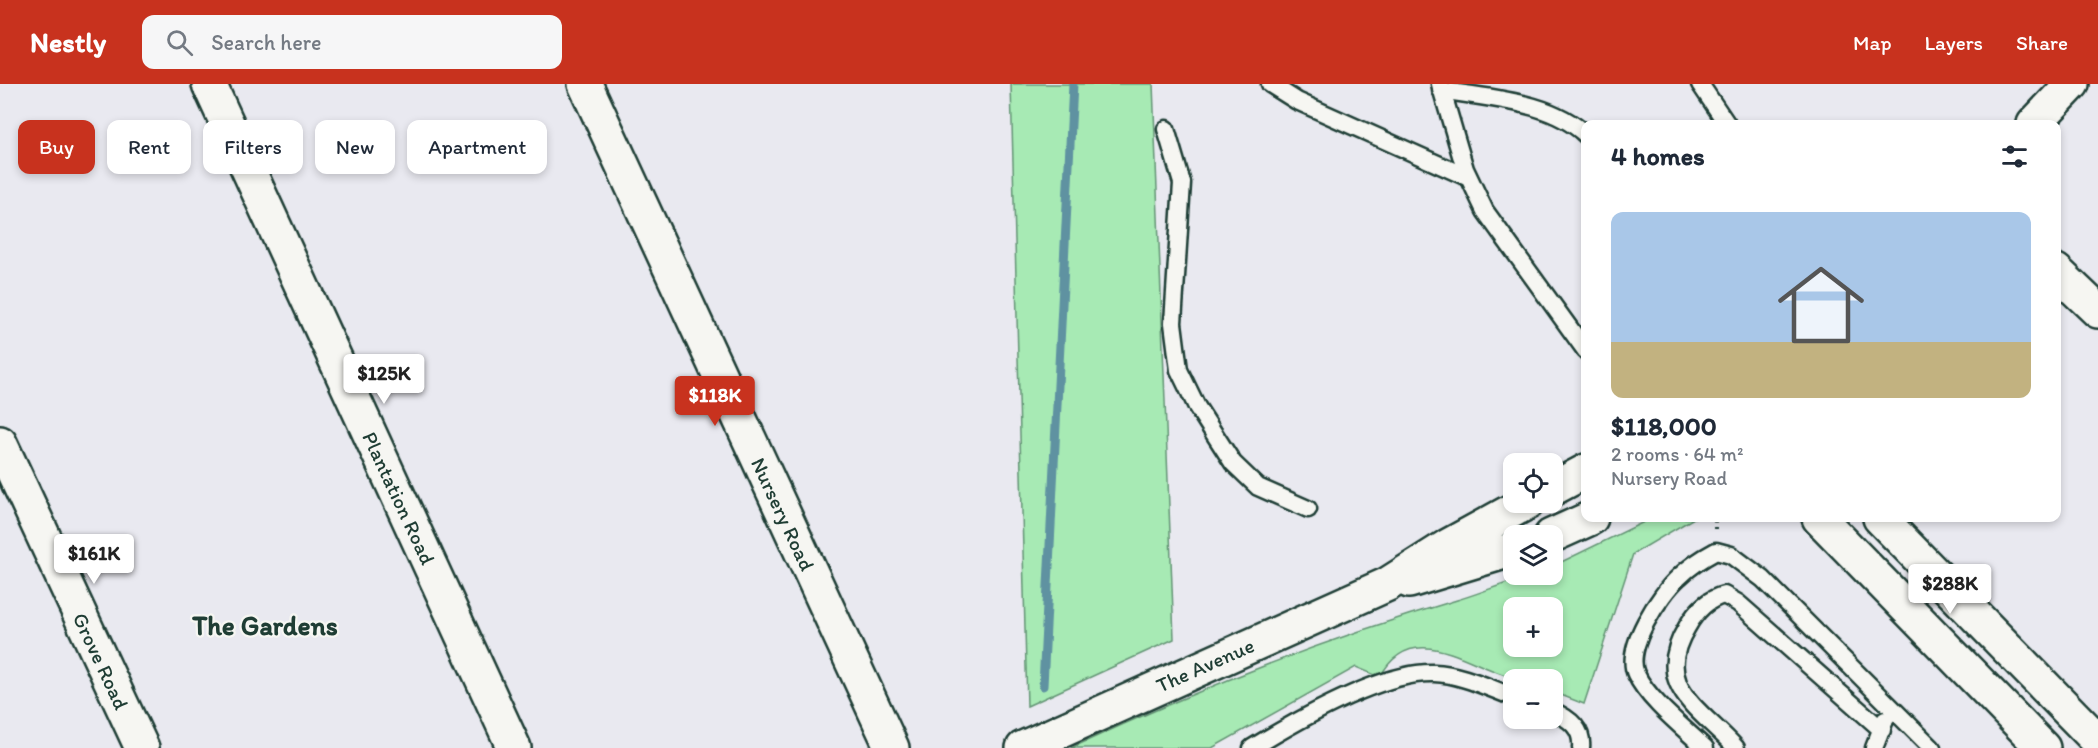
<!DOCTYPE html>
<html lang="en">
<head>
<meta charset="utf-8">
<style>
  :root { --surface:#fff; --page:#f6f6f7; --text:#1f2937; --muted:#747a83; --line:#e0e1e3; --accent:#c8321e }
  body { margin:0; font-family:Itim,sans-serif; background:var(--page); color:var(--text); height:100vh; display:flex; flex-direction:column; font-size:22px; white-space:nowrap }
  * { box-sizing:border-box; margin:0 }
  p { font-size:20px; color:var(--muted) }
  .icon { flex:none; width:33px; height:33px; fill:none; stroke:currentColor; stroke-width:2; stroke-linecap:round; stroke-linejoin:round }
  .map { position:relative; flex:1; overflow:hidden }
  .drawer { position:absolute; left:1581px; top:36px; width:480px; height:402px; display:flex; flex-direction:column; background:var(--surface); border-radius:12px; box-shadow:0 3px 9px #0003 }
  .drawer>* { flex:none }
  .top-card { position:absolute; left:18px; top:36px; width:570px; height:54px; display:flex; gap:12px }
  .buttons { position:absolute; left:1503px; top:369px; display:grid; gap:12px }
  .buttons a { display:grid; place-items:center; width:60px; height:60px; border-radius:12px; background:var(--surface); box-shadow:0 3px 9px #0003; font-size:30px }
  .price { position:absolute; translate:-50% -51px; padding:0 14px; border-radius:6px; background:#fff; color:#222; font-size:20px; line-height:39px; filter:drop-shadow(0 2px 3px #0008) }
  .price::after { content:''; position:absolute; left:50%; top:36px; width:18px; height:14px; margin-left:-9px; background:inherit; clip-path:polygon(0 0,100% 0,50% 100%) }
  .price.selected { background:var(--accent); color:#fff }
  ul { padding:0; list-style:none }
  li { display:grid; align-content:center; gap:12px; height:318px; padding:0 30px }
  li+li { border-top:2px solid var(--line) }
  li span { display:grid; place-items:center; height:186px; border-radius:12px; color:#555 }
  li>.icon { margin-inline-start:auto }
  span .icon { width:108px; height:108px; fill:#fffc; stroke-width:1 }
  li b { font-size:26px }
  h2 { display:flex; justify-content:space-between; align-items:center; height:72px; padding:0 30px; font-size:26px }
  .chip { padding:0 21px; border-radius:12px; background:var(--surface); box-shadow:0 3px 9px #0003; font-size:21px; line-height:54px }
  .chip.selected { background:var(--accent); color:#fff }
  header { display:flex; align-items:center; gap:36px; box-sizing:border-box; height:84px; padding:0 30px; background:var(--accent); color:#fff }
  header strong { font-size:28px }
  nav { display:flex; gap:33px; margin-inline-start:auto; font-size:21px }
  .search { width:420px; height:54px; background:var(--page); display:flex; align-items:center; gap:15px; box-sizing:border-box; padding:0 21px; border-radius:12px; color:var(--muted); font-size:22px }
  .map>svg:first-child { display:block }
  .green { fill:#a7eab4; stroke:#639474; stroke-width:1.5; fill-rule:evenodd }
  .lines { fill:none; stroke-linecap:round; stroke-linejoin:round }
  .stream { stroke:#5e92a1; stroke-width:9 }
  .service-casing { stroke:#1f3d34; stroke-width:21 }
  .minor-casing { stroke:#1f3d34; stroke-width:38 }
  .tertiary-casing { stroke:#1f3d34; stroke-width:38 }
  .path { stroke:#1f3d34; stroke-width:4; stroke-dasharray:4.5 4.5; stroke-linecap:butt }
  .service { stroke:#f6f6f2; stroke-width:16 }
  .minor { stroke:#f6f6f2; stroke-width:33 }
  .tertiary { stroke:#f6f6f2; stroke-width:33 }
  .labels { text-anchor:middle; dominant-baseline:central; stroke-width:4.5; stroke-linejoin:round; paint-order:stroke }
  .street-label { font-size:21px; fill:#1f3d34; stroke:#f6f6f2 }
  .district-label { font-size:27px; font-weight:bold; fill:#1f3d34; stroke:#f6f6f2 }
</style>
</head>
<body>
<header>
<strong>Nestly</strong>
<div class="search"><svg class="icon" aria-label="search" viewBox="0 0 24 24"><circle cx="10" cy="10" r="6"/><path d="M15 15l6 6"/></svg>Search here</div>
<nav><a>Map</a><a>Layers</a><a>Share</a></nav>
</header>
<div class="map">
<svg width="2098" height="664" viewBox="0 0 2098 664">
  <rect width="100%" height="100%" fill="#e9e9f0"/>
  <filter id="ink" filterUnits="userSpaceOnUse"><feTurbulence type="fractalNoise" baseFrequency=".0167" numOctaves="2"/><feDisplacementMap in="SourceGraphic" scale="12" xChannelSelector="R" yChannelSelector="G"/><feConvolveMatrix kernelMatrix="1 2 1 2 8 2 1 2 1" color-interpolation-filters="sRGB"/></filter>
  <g filter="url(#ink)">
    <path class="green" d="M 1011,0 L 1153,0 L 1174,555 L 1027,622 Z
      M 1652,434 L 1694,434 L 1633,470 L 1584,620 L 1553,608 L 1552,596 C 1542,595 1530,597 1520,595 C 1473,587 1414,530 1380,593 L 1356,583 L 1212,664 L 1071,664 C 1196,606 1325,555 1457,516 C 1488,507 1520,491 1552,490 L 1553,482 ZM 1514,524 L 1552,524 L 1552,562 L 1514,562 Z"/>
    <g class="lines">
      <path class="stream" d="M 1043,602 L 1073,0"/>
      <defs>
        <path id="service" d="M 1270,0 L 1297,17 L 1469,94
          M 1440,0 L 1465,85 L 1485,127 L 1586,267
          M 1700,0 L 1727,40
          M 1441,6 C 1489,15 1549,16 1586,51
          M 1166,45 L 1182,99 L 1173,239 L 1179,286 L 1197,323 L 1233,379 L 1258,403 L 1308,425
          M 1552,627 C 1569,634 1583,644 1581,664
          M 1252,664 C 1296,637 1382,587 1434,589 C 1461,590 1489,604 1514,613
          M 1705,664 C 1684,644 1648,616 1636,590 C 1624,564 1660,510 1679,493 C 1690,482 1703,474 1716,467 L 1731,471 L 1763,495 L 1932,664
          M 1736,664 C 1700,624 1651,602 1687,543 C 1696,527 1707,515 1724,511 L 1738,519 L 1882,646
          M 1874,664 L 1885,636"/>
        <path id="minor" d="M 209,0 L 514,664
          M 585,0 L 892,664
          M 2056,187 L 2098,227
          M 0,359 L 142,664
          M 1819,434 L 2043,664
          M 1880,434 L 2098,657"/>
        <path id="tertiary" d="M 2034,40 L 2072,0
          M 1552,405 L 1586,387
          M 1551,452 L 1591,434
          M 1409,497 L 1514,465
          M 1023,664 L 1388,500 L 1448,462 L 1528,418"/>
      </defs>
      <use href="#service" class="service-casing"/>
      <use href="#minor" class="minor-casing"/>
      <use href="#tertiary" class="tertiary-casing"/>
      <path class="path" d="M 1715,434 L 1715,445"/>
      <use href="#service" class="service"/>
      <use href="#minor" class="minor"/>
      <use href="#tertiary" class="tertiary"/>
    </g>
  </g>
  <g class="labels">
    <g class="street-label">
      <text transform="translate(399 414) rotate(65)">Plantation Road</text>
      <text transform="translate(783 430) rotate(65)">Nursery Road</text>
      <text transform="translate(101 577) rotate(65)">Grove Road</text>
      <text transform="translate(1205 581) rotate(-24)">The Avenue</text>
    </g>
    <g class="district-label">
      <text x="265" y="541">The Gardens</text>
    </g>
  </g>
</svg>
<div class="buttons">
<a><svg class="icon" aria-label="locate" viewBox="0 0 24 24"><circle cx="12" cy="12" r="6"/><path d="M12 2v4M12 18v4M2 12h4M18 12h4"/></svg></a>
<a><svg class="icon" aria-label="layers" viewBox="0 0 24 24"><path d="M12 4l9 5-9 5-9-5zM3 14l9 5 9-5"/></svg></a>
<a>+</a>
<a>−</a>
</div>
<b class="price" style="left:384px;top:321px">$125K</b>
<b class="price selected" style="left:715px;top:343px">$118K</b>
<b class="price" style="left:94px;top:501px">$161K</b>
<b class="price" style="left:1950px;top:531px">$288K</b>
<div class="top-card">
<a class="chip selected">Buy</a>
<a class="chip">Rent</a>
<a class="chip">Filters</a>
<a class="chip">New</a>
<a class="chip">Apartment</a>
</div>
<section class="drawer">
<h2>4 homes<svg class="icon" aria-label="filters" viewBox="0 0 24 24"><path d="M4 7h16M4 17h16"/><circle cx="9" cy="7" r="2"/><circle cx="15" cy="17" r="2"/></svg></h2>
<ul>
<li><span style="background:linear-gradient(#a9c7e8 70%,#c2b280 0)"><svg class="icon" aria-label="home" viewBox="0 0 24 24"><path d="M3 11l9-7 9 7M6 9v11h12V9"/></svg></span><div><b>$118,000</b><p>2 rooms · 64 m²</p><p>Nursery Road</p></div></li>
</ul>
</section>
</div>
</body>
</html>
